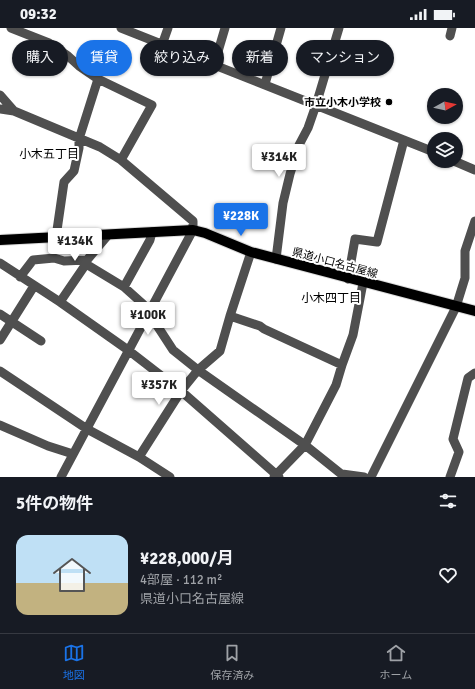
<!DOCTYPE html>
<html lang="ja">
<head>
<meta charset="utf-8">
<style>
  :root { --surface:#171b24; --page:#242831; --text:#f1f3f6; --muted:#9ea1a6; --line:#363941; --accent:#1a73e8 }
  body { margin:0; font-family:Signika,"Noto Sans JP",sans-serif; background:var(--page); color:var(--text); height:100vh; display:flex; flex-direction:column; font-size:15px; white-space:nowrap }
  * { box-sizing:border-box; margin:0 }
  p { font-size:13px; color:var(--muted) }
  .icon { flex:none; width:22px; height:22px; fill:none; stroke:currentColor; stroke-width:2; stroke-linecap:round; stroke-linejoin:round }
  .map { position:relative; height:449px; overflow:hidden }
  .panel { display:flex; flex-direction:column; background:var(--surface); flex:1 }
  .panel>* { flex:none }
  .banner { position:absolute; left:12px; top:12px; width:451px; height:36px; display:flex; gap:8px }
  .needle { width:26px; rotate:82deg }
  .tools { position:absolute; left:427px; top:60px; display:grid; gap:8px }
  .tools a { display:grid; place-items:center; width:36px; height:36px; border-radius:50%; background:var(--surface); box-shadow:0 1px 3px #0004; font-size:20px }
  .price { position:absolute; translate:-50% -34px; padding:0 9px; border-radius:4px; background:#fff; color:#222; font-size:13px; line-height:26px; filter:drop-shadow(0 1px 2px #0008) }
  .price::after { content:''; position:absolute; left:50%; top:24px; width:12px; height:9px; margin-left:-6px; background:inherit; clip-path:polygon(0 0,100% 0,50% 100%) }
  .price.on { background:var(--accent); color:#fff }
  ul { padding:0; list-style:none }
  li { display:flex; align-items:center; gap:12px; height:100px; padding:0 16px }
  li+li { border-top:1px solid var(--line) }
  li span { display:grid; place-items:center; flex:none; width:112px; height:80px; border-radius:12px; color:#555 }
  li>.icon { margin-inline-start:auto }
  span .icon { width:48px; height:48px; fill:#fffc; stroke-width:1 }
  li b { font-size:17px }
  h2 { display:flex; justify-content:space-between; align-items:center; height:48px; padding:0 16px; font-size:17px }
  .tag { padding:0 14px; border-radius:18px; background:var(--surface); box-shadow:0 1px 3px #0004; font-size:14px; line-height:36px }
  .tag.on { background:var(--accent); color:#fff }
  .status { display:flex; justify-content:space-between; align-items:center; height:28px; padding:0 20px; background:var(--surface); direction:ltr }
  .status svg { height:11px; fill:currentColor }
  .dock { display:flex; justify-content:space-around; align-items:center; height:56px; border-top:1px solid var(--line); background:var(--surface); font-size:11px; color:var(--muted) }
  .dock a { display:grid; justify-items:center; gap:2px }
  .dock .on { color:var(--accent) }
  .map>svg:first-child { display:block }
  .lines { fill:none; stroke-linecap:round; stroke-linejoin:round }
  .major-casing { stroke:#dbdbdb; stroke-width:12 }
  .minor { stroke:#4f4f4f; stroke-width:9 }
  .major { stroke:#000; stroke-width:10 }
  .poi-dot { fill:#000; stroke:#fff; stroke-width:1.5 }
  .labels { text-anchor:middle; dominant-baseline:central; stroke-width:4; stroke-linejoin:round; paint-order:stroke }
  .poi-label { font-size:11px; font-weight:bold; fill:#000; stroke:#fff; text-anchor:end }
  .street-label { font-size:11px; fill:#000; stroke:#fff }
  .neighbourhood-label { font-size:12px; fill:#000; stroke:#fff }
</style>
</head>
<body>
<div class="status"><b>09:32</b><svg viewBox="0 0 49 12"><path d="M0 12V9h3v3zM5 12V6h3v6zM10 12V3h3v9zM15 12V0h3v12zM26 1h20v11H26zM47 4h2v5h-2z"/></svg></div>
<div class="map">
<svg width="475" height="449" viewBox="0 0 475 449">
  <rect width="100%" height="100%" fill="#fff"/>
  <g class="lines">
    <defs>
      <path id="major" d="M 0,212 L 193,202 L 205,205 L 251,224 L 475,283"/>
    </defs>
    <use href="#major" class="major-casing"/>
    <path class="minor" d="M 11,0 L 49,15 L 68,28 L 79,38 L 98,51 L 152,77 L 121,132
      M 121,0 L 434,124
      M 450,8 L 452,0
      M 162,17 L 168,0
      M 214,37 L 225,0
      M 265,56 L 281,0
      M 0,67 L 14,83
      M 0,81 L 14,83 L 100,119 L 121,132 L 193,193 L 193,202 L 61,449
      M 454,133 L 475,142
      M 56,209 L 64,154 L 74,143 L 79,120 L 79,111 L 98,51
      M 251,224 L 230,288 L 260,298 L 264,301 L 342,337 L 336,357 L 305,417 L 274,449
      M 276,231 L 283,175 L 290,146 L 299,117 L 308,100 L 316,77 L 339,0
      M 0,235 L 60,274 L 128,322 L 181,363 L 279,449
      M 86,236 L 124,259 L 143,276 L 173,322 L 198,342 L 305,417 L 345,449
      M 20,249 L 33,232 L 54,230 L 64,233 L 87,232
      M 348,251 L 355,211 L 377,214 L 404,112
      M 124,259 L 150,212 L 152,204
      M 60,274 L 86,236 L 87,232 L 108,207
      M 0,286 L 41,313
      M 0,312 L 34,258
      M 342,337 L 353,307 L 363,255
      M 0,343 L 87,401 L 139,429 L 170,449
      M 0,397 L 48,418 L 73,426
      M 139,429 L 181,363 L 198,342 L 220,323 L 230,288
      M 342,446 L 364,449
      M 371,449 L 456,279 L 465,250 L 465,223 L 475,193
      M 450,449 L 459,424 L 453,411 L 468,350 L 475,345"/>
    <use href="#major" class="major"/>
  </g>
  <circle class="poi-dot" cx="389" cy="74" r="4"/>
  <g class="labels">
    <g class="poi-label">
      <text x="381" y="74">市立小木小学校</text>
    </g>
    <g class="street-label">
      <text transform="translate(335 235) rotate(15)">県道小口名古屋線</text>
    </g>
    <g class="neighbourhood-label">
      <text x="49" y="126">小木五丁目</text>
      <text x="331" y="270">小木四丁目</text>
    </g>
  </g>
</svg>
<div class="tools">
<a><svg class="needle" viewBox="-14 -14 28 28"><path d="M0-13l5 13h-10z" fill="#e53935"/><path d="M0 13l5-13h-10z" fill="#9ea1a6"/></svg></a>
<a><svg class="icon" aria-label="layers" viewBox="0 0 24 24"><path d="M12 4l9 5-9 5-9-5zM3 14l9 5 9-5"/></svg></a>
</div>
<b class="price" style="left:279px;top:150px">¥314K</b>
<b class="price on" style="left:241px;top:209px">¥228K</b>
<b class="price" style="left:75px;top:234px">¥134K</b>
<b class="price" style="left:148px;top:308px">¥100K</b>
<b class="price" style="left:159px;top:378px">¥357K</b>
<div class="banner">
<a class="tag">購入</a>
<a class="tag on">賃貸</a>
<a class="tag">絞り込み</a>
<a class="tag">新着</a>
<a class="tag">マンション</a>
</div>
</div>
<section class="panel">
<h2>5件の物件<svg class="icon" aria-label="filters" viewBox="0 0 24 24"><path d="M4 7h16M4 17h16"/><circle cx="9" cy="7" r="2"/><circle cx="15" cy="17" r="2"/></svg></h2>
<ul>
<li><span style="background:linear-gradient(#bfe0f5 60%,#c2b280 0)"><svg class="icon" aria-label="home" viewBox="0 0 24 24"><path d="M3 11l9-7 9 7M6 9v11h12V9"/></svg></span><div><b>¥228,000/月</b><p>4部屋 · 112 m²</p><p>県道小口名古屋線</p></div><svg class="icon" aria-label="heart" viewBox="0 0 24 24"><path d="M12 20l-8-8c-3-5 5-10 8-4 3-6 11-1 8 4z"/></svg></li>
</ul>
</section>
<nav class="dock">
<a class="on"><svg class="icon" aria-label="map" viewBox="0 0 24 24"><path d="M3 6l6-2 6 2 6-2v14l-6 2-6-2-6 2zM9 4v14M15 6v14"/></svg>地図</a>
<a><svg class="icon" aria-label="saved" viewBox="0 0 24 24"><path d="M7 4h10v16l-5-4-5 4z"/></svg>保存済み</a>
<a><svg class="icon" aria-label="home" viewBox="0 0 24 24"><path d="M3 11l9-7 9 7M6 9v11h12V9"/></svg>ホーム</a>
</nav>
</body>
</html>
